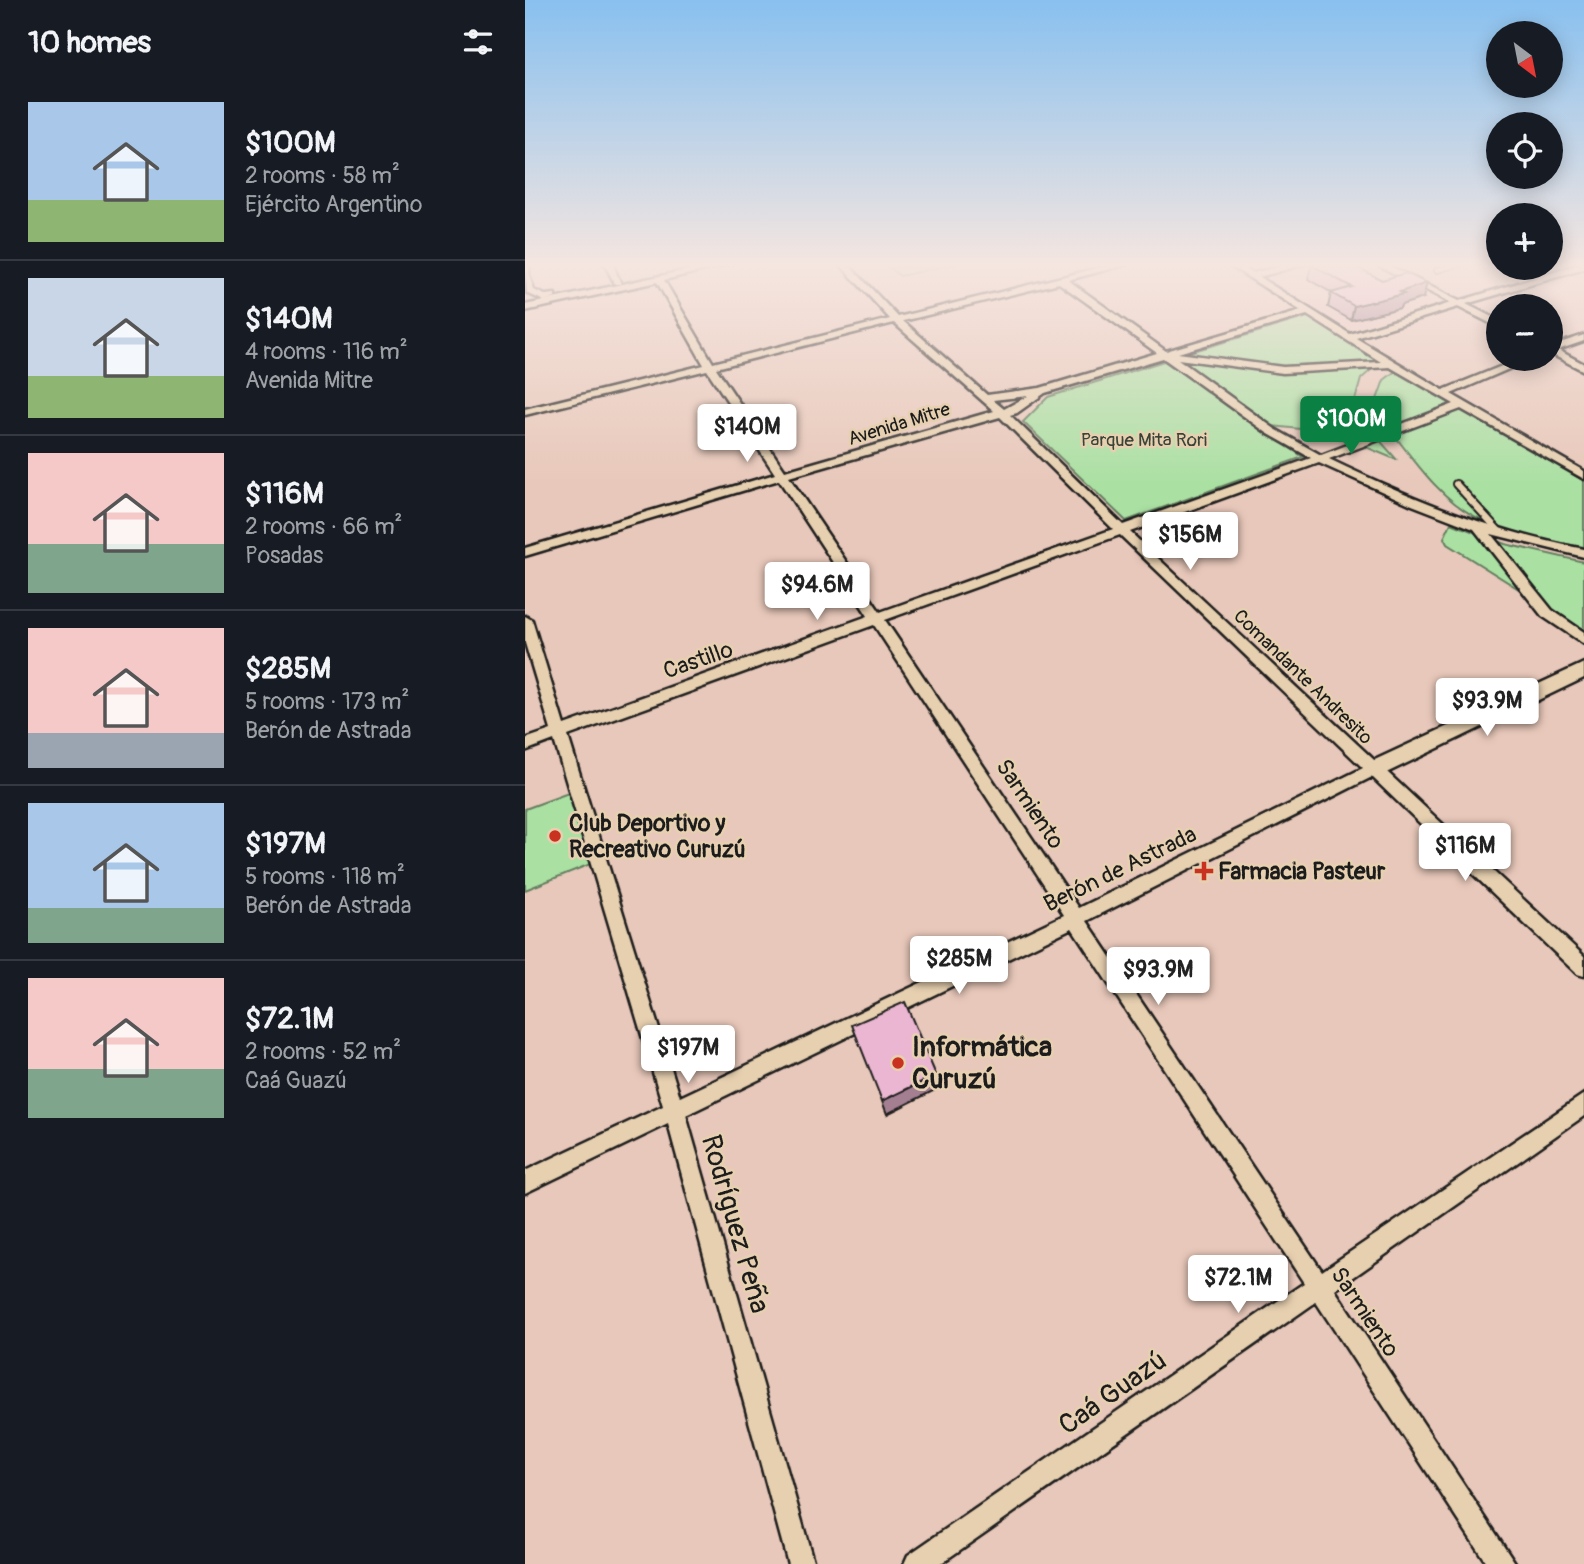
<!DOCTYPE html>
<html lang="en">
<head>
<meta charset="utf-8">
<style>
  :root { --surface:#171b24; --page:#242831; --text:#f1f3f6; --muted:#9ea1a6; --line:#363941; --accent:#0b8043 }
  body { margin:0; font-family:Pangolin,sans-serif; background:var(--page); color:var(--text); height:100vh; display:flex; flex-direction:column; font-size:26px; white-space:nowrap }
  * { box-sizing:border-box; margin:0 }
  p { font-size:23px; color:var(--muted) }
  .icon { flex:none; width:38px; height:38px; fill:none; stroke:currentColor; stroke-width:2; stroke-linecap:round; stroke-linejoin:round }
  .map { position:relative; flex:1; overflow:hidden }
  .drawer { display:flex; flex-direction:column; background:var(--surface); width:525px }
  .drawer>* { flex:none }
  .needle { width:46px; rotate:148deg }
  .buttons { position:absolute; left:961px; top:21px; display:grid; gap:14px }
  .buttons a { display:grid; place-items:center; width:77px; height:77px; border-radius:50%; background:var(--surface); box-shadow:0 4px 18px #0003; font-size:35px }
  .price { position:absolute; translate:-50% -60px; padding:0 16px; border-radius:7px; background:#fff; color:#222; font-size:23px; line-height:46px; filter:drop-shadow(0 2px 4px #0008) }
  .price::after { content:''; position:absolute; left:50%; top:42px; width:21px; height:16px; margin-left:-10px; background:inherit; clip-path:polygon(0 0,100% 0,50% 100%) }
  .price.current { background:var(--accent); color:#fff }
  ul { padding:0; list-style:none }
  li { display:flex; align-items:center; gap:21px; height:175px; padding:0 28px }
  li+li { border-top:2px solid var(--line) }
  li span { display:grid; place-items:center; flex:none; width:196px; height:140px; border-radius:0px; color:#555 }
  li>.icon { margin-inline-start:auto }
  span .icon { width:84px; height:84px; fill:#fffc; stroke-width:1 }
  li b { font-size:30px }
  h2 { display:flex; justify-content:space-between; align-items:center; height:84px; padding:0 28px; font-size:30px }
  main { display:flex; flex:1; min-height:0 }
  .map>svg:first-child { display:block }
  .built { fill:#e9c3c1 }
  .green { fill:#abe0a3; stroke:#647e60; stroke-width:2 }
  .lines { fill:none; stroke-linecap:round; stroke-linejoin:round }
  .lane-far1-casing { stroke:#1c1c1c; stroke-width:8 }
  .lane-casing { stroke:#1c1c1c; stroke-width:10 }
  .street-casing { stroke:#1c1c1c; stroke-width:5 }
  .secondary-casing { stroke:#1c1c1c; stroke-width:5 }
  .lane-far1 { stroke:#e7d0b0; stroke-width:4.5 }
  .lane { stroke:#e7d0b0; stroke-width:6 }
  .street { fill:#e7d0b0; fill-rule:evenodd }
  .secondary { fill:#e7d0b0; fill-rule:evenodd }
  .wall { fill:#ca9db4; stroke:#1c1c1c; stroke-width:2 }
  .shaded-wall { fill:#a47f92; stroke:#1c1c1c; stroke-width:2 }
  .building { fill:#ebb6d1; stroke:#1c1c1c; stroke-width:2 }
  .poi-dot { fill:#c8321e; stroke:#e7d0b0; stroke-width:2.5 }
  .labels { text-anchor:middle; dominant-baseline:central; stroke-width:5; stroke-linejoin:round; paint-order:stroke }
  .far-street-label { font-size:19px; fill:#1c1c1c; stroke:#e7d0b0 }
  .far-park-label { font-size:19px; fill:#394337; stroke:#e7d0b0 }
  .street-label { font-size:23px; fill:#1c1c1c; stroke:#e7d0b0 }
  .poi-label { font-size:23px; font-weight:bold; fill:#1c1c1c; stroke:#e7d0b0; text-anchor:start }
  .near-poi-label { font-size:28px; font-weight:bold; fill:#1c1c1c; stroke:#e7d0b0; text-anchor:start }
  .near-street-label { font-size:28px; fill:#1c1c1c; stroke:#e7d0b0 }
</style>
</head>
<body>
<main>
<section class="drawer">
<h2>10 homes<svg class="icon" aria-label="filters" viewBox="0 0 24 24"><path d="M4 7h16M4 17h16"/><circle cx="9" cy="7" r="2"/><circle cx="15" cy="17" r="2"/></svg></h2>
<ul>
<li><span style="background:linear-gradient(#a9c7e8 70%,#8fb573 0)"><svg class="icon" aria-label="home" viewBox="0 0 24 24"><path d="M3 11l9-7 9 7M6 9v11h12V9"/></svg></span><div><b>$100M</b><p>2 rooms · 58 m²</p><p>Ejército Argentino</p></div></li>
<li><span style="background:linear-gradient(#c9d6e8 70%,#8fb573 0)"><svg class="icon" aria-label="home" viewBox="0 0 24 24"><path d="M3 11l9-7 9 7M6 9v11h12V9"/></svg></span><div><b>$140M</b><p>4 rooms · 116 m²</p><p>Avenida Mitre</p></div></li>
<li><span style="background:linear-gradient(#f6c9c9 65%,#7fa58c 0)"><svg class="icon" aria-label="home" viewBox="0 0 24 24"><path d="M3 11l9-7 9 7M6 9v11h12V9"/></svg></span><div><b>$116M</b><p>2 rooms · 66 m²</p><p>Posadas</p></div></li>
<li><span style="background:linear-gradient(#f6c9c9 75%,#9aa5b1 0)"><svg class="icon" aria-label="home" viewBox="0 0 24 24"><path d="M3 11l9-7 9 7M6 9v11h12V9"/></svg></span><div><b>$285M</b><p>5 rooms · 173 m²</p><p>Berón de Astrada</p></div></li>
<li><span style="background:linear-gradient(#a9c7e8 75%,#7fa58c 0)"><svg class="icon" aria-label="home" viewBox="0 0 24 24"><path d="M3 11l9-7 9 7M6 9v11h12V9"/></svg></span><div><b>$197M</b><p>5 rooms · 118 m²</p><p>Berón de Astrada</p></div></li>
<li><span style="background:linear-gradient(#f6c9c9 65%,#7fa58c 0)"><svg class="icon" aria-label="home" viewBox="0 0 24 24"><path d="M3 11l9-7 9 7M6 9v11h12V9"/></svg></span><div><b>$72.1M</b><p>2 rooms · 52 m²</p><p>Caá Guazú</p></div></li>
</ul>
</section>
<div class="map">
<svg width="1059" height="1564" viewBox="0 0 1059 1564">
  <rect width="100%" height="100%" fill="#e8c8ba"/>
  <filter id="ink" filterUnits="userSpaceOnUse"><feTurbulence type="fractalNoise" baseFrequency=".0143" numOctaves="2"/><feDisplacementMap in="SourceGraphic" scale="14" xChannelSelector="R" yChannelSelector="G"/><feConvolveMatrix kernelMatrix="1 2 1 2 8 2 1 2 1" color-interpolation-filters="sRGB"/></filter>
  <g filter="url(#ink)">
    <path class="built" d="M 790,263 L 841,263 L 912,298 L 913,301 L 829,326 L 816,324 L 737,278 Z"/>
    <path class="green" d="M 359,263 L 435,263 L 375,276 Z
      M 783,317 L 856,361 L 836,379 L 830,400 L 851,436 L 872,460 L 829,442 L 785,430 L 747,426 L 649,357 Z
      M 639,361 L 778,457 L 601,521 L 498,422 L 523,397 Z
      M 872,370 L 1059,481 L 1059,547 C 1023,541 984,534 951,517 C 911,497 883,451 855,417 L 850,405 L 859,380 Z
      M 926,523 L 980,544 L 1059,562 L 1059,630 L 922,544 L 919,538 Z
      M 46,792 L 68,863 L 0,890 L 0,809 Z"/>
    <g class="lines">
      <defs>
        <path id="lane-far1" d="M 912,270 L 936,263"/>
        <path id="lane" d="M 931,484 L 974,531"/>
        <path id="street" d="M 0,263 L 5,263 L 4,275 L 9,290 L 20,295 L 30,294 L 30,298 L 19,301 L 2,293 Z
          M 79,263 L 87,263 L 96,284 L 90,284 Z
          M 195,263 L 209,263 L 139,280 L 188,363 L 365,319 L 314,263 L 322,263 L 373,317 L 594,263 L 607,263 L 543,280 L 641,351 L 776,311 L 701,263 L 710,263 L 728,273 L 770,263 L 783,263 L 734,277 L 825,334 L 926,303 L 849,263 L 859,263 L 934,301 L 1059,263 L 1059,269 L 941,304 L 973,320 L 973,327 L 933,307 L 831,338 L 918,390 L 994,359 L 1007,359 L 926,394 L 1059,471 L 1059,479 L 936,409 L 804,459 C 887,499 969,532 1059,549 L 1059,557 L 966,534 L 1027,610 L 1059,632 L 1059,644 L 1017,616 L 949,529 L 887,505 L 794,463 L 605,532 L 1059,956 L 1059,976 L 1052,974 L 847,777 L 562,921 L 797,1271 L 1059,1094 L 1059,1116 L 810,1290 L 991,1564 L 962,1564 L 791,1302 L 415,1564 L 379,1564 L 383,1555 L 779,1283 L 547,928 L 161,1115 L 289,1564 L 263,1564 L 143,1124 L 0,1193 L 0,1171 L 138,1106 L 29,740 L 0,751 L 0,739 L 26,730 L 0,643 L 0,616 L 7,620 L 39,725 L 343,616 L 254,480 L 0,556 L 0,548 L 250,474 L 182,370 L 0,415 L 0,409 L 179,365 L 132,282 L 0,311 L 0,305 ZM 534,283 L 632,353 L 515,388 L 462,395 L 378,321 ZM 782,315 L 856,362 L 758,367 L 653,353 ZM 369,323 L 469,411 L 260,471 L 191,368 ZM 638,358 L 742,433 L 786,458 L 598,525 L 485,415 L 492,413 L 520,393 ZM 653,359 L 758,373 L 865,367 L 929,404 L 796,455 L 750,429 ZM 503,396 L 479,409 L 468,400 ZM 475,417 L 588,529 L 355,612 L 264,477 ZM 595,535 L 838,768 L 554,908 L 360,620 ZM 349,625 L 539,915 L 155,1097 L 43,736 Z
          M 1059,335 L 1059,341 L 1033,350 L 1059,364 L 1059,371 L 1026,354 L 1026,346 Z"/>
        <path id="secondary" d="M 1059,663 L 1059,678 L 855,776 L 848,778 L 841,776 L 838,770 L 841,764 Z"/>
      </defs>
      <use href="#lane-far1" class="lane-far1-casing"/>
      <use href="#lane" class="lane-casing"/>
      <use href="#street" class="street-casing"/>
      <use href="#secondary" class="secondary-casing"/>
      <use href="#lane-far1" class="lane-far1"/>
      <use href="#lane" class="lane"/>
      <use href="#street" class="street"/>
      <use href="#secondary" class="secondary"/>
    </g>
    <path class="wall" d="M 786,265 L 857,280 L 898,298 L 876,305 L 875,308 L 826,320 L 803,307 L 806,293 L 807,293 L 783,279 Z"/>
    <path class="shaded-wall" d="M 902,283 L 898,298 L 876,305 L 875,308 L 826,320 L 829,306 Z
      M 411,1075 L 414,1088 L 362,1114 L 357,1101 Z"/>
    <path class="building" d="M 796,263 L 824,263 L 857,280 L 881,273 L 902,283 L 875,292 L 879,294 L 829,306 L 806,293 L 827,287 L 786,265 Z
      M 380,1002 L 411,1075 L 357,1101 L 327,1025 Z"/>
  </g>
  <linearGradient id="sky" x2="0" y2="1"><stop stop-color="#88c0ef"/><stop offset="0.55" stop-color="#f5e6e0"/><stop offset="1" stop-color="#f5e6e0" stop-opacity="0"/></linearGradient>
  <rect width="1059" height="482" fill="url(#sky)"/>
  <g class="poi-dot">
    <circle cx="30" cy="836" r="7"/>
    <path d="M675.5 860.5h7v7h7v7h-7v7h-7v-7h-7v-7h7z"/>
    <circle cx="373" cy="1063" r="7"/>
  </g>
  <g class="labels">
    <g class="far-street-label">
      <text transform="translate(374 424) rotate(-17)">Avenida Mitre</text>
      <text transform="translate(778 677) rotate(44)">Comandante Andresito</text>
    </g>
    <g class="far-park-label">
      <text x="619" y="440">Parque Mita Rori</text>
    </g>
    <g class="street-label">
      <text transform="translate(173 660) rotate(-19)">Castillo</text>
      <text transform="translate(505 804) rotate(56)">Sarmiento</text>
      <text transform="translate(595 869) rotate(-26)">Berón de Astrada</text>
      <text transform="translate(840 1312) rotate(56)">Sarmiento</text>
    </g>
    <g class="poi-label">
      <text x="44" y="823">Club Deportivo y<tspan x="44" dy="26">Recreativo Curuzú</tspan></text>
      <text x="693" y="871">Farmacia Pasteur</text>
    </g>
    <g class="near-poi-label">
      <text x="387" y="1047">Informática<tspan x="387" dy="32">Curuzú</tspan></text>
    </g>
    <g class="near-street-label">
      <text transform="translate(210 1224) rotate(74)">Rodríguez Peña</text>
      <text transform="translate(588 1393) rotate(-35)">Caá Guazú</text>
    </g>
  </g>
</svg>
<div class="buttons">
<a><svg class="needle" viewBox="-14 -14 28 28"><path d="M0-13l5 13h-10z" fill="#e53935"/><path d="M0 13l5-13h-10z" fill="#9ea1a6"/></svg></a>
<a><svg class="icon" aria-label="locate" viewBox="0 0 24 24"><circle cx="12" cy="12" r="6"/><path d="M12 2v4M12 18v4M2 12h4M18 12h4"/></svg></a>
<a>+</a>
<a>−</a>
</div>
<b class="price current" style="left:826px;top:456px">$100M</b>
<b class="price" style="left:222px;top:464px">$140M</b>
<b class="price" style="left:665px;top:572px">$156M</b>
<b class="price" style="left:292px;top:622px">$94.6M</b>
<b class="price" style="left:962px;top:738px">$93.9M</b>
<b class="price" style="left:940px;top:883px">$116M</b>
<b class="price" style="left:434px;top:996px">$285M</b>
<b class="price" style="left:633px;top:1007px">$93.9M</b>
<b class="price" style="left:163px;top:1085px">$197M</b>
<b class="price" style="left:713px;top:1315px">$72.1M</b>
</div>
</main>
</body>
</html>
